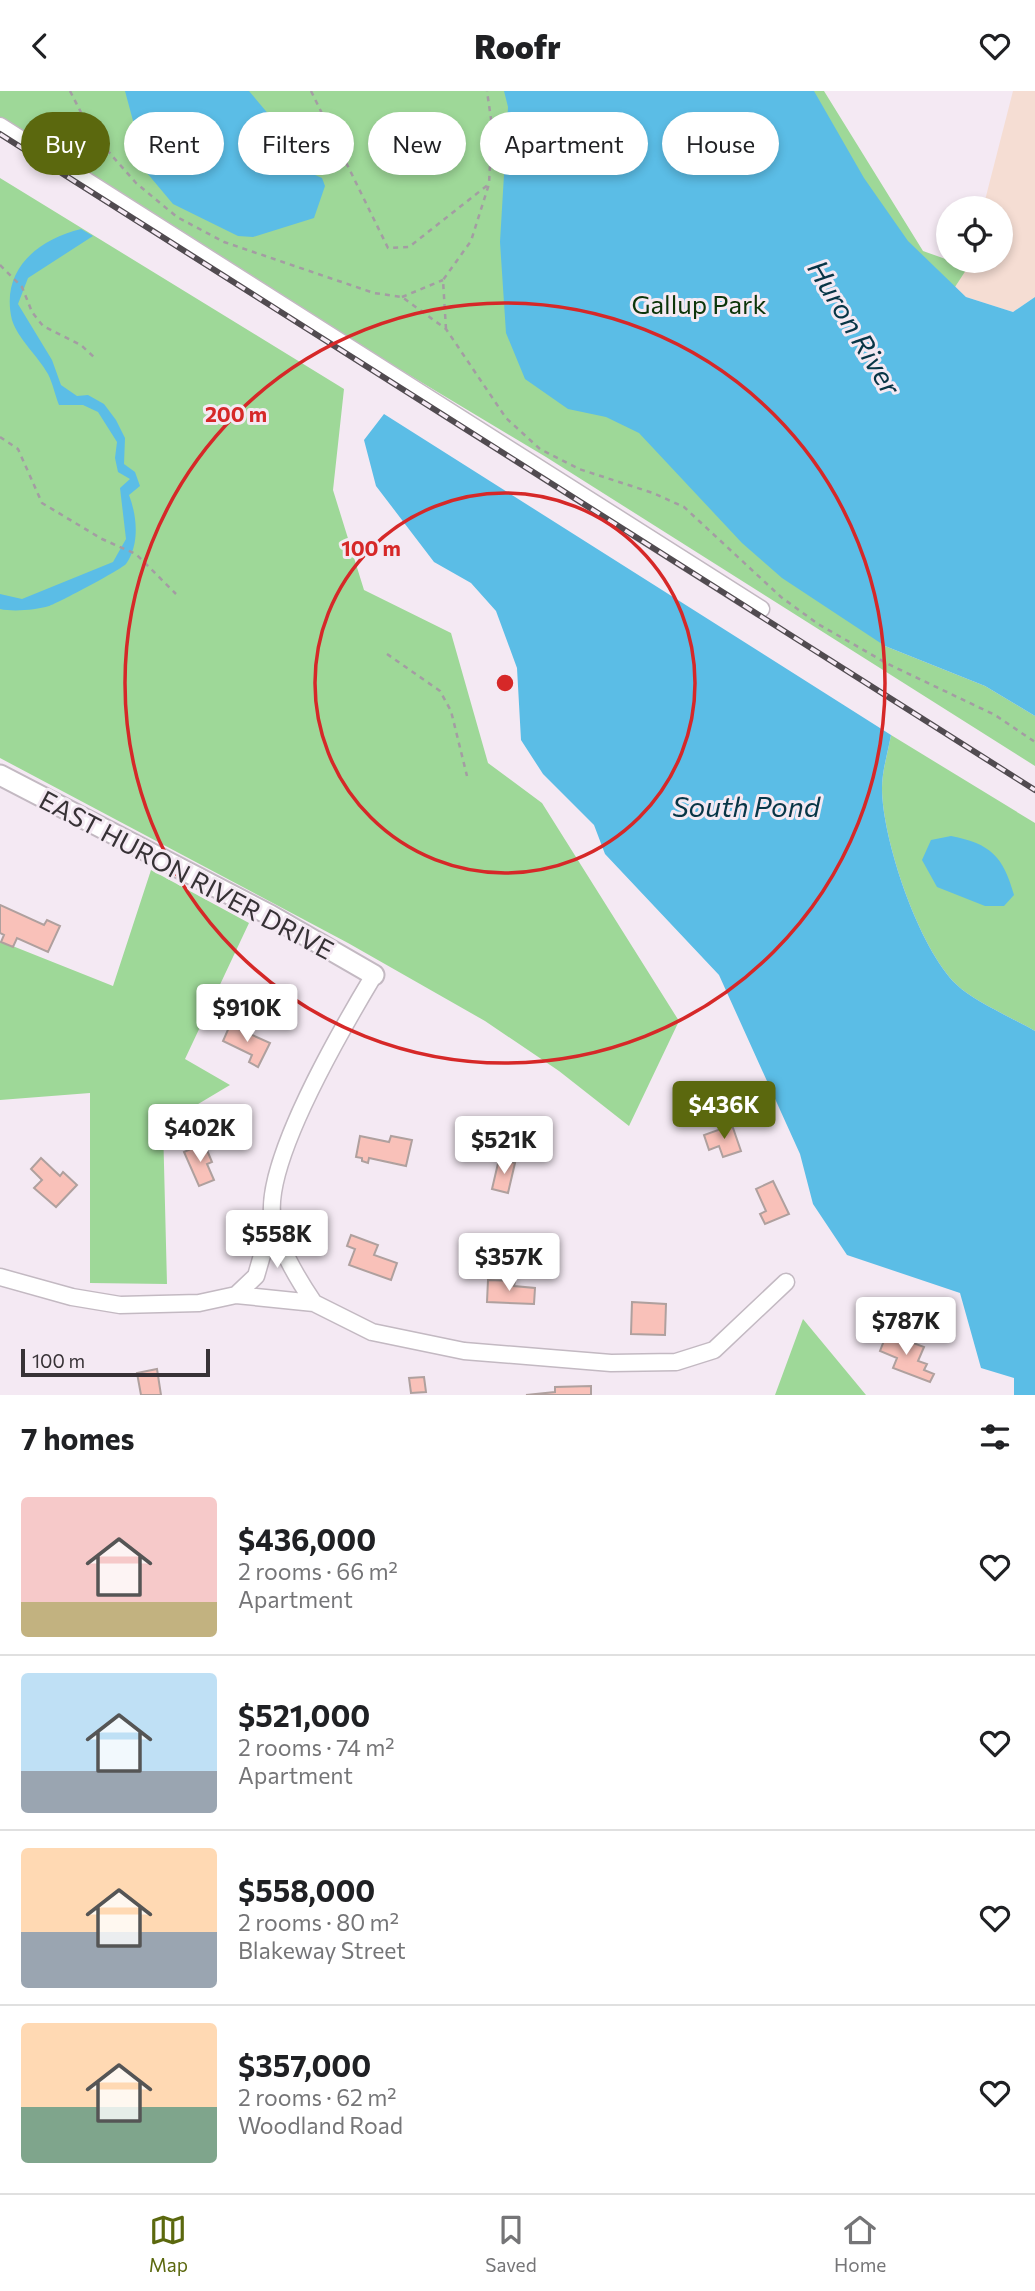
<!DOCTYPE html>
<html lang="en">
<head>
<meta charset="utf-8">
<style>
  :root { --surface:#fff; --page:#f6f6f6; --text:#202124; --muted:#757577; --line:#e0e0e0; --accent:#5b680e }
  body { margin:0; font-family:Commissioner,sans-serif; background:var(--page); color:var(--text); height:100vh; display:flex; flex-direction:column; font-size:26px; white-space:nowrap }
  * { box-sizing:border-box; margin:0 }
  p { font-size:23px; color:var(--muted) }
  .icon { flex:none; width:38px; height:38px; fill:none; stroke:currentColor; stroke-width:2; stroke-linecap:round; stroke-linejoin:round }
  .map { position:relative; height:1304px; overflow:hidden }
  .drawer { display:flex; flex-direction:column; background:var(--surface); flex:1 }
  .drawer>* { flex:none }
  .top-card { position:absolute; left:21px; top:21px; width:994px; height:63px; display:flex; gap:14px }
  .controls { position:absolute; left:936px; top:105px; display:grid; gap:14px }
  .controls a { display:grid; place-items:center; width:77px; height:77px; border-radius:50%; background:var(--surface); box-shadow:0 4px 10px #0003; font-size:35px }
  .scale { position:absolute; left:21px; bottom:18px; width:189px; box-sizing:border-box; padding-left:7px; border:4px solid #373236; border-top:0; font-size:19px; line-height:24px; white-space:nowrap; color:#373236; -webkit-text-stroke:5px #f4e9f3; paint-order:stroke }
  .price { position:absolute; translate:-50% -60px; padding:0 16px; border-radius:7px; background:#fff; color:#222; font-size:23px; line-height:46px; filter:drop-shadow(0 2px 4px #0008) }
  .price::after { content:''; position:absolute; left:50%; top:42px; width:21px; height:16px; margin-left:-10px; background:inherit; clip-path:polygon(0 0,100% 0,50% 100%) }
  .price.active { background:var(--accent); color:#fff }
  ul { padding:0; list-style:none }
  li { display:flex; align-items:center; gap:21px; height:175px; padding:0 21px }
  li+li { border-top:2px solid var(--line) }
  li span { display:grid; place-items:center; flex:none; width:196px; height:140px; border-radius:7px; color:#555 }
  li>.icon { margin-inline-start:auto }
  span .icon { width:84px; height:84px; fill:#fffc; stroke-width:1 }
  li b { font-size:30px }
  h2 { display:flex; justify-content:space-between; align-items:center; height:84px; padding:0 21px; font-size:30px }
  .tag { padding:0 24px; border-radius:32px; background:var(--surface); box-shadow:0 4px 10px #0003; font-size:24px; line-height:63px }
  .tag.active { background:var(--accent); color:#fff }
  header { display:flex; justify-content:space-between; align-items:center; height:91px; padding:0 21px; background:var(--surface); font-size:32px; font-weight:800 }
  .tabs { display:flex; justify-content:space-around; align-items:center; height:98px; border-top:2px solid var(--line); background:var(--surface); font-size:19px; color:var(--muted) }
  .tabs a { display:grid; justify-items:center; gap:4px }
  .tabs .active { color:var(--accent) }
  .map>svg:first-child { display:block }
  .education { fill:#f5ddd3 }
  .green { fill:#9ed898 }
  .water { fill:#5bbde6 }
  .building { fill:#f9c1b9; stroke:#afa09e; stroke-width:2 }
  .lines { fill:none; stroke-linecap:round; stroke-linejoin:round }
  .minor-casing { stroke:#c3b9c2; stroke-width:19 }
  .major-casing { stroke:#c3b9c2; stroke-width:23 }
  .path { stroke:#a49ca3; stroke-width:2.5; stroke-dasharray:5 5; stroke-linecap:butt }
  .minor { stroke:#fff; stroke-width:16 }
  .major { stroke:#fff; stroke-width:19 }
  .rail-casing { stroke:#514b50; stroke-width:6 }
  .rail { stroke:#f4e9f3; stroke-width:3.5; stroke-dasharray:10; stroke-linecap:butt }
  .ring { fill:none; stroke:#d62828; stroke-width:3.5 }
  .labels { text-anchor:middle; dominant-baseline:central; stroke-width:6; stroke-linejoin:round; paint-order:stroke }
  .park-label { font-size:26px; fill:#0c350a; stroke:#f4e9f3 }
  .street-label { font-size:26px; fill:#373236; stroke:#f4e9f3 }
  .water-label { font-size:28px; font-style:italic; fill:#073546; stroke:#f4e9f3 }
  .centre { fill:#d62828; stroke:#f4e9f3; stroke-width:3.5 }
  .ring-label { font-size:21px; text-anchor:middle; font-weight:bold; fill:#d62828; stroke:#f4e9f3; stroke-width:6; stroke-linejoin:round; paint-order:stroke }
</style>
</head>
<body>
<header><svg class="icon" aria-label="back" viewBox="0 0 24 24"><path d="M15 5l-7 7 7 7"/></svg>Roofr<svg class="icon" aria-label="heart" viewBox="0 0 24 24"><path d="M12 20l-8-8c-3-5 5-10 8-4 3-6 11-1 8 4z"/></svg></header>
<div class="map">
<svg width="1035" height="1304" viewBox="0 0 1035 1304">
  <rect width="100%" height="100%" fill="#f4e9f3"/>
  <path class="education" d="M 1013,0 L 1035,0 L 1035,206 L 1013,221 L 966,206 L 955,196 L 970,170 L 1001,170 L 1001,117 L 983,117 Z"/>
  <path class="green" d="M 0,0 L 824,0 L 923,160 L 968,176 L 955,196 L 885,555 L 985,595 L 1035,625 L 1035,675 L 546,366 L 296,216 L 30,43 L 0,27 Z
    M 0,87 L 344,298 L 333,399 L 364,499 L 451,542 L 488,672 L 542,712 L 679,930 L 629,1035 L 559,980 L 485,930 L 348,852 L 0,667 Z
    M 891,644 L 1035,732 L 1035,940 C 1014,928 972,909 957,894 C 919,858 882,748 882,697 C 882,680 888,661 891,644 Z
    M 151,779 L 249,832 L 185,968 L 230,994 L 163,1034 L 167,1193 L 90,1192 L 90,1002 L 0,1009 L 0,850 L 113,895 Z
    M 803,1228 L 866,1304 L 775,1304 Z"/>
  <path class="water" d="M 125,0 L 249,0 L 281,38 L 299,49 L 308,81 L 322,87 L 325,95 L 314,127 L 253,146 L 238,145 L 173,113 L 147,82 Z
    M 504,0 L 814,0 L 864,87 L 908,150 L 966,206 L 1013,221 L 1035,206 L 1035,625 L 985,595 L 885,555 L 782,487 L 742,452 L 639,342 L 606,326 L 568,318 L 525,288 L 506,242 L 500,151 L 508,16 Z
    M 81,138 L 93,145 L 28,187 L 18,213 L 52,269 L 61,294 L 77,305 L 88,304 L 104,313 L 116,329 L 125,347 L 124,373 L 135,381 L 140,395 L 129,404 C 137,425 140,453 126,473 C 122,478 58,512 49,515 C 36,519 13,521 0,518 L 0,503 L 22,508 L 113,471 L 126,448 L 120,397 L 130,388 L 118,381 L 115,367 L 117,351 L 98,321 L 83,314 L 59,314 C 55,304 53,293 48,283 C 38,265 18,248 12,229 C 0,179 37,149 81,138 Z
    M 384,323 L 891,644 C 888,661 882,680 882,697 C 882,748 919,858 957,894 C 972,909 1014,928 1035,940 L 1035,1304 L 1014,1304 L 1014,1287 L 981,1277 L 960,1202 L 847,1164 L 813,1113 L 800,1063 L 719,884 L 605,763 L 594,734 L 543,683 L 521,649 L 517,577 L 496,520 L 471,492 L 434,471 L 376,395 L 364,349 Z
    M 951,745 C 991,753 1003,765 1014,804 L 1004,815 L 985,815 L 937,796 L 922,769 L 931,749 Z"/>
  <path class="building" d="M 0,814 L 44,834 L 47,829 L 60,835 L 48,861 L 17,847 L 13,856 L 1,851 L 4,844 L 0,842 Z
    M 230,934 L 270,952 L 258,976 L 249,971 L 252,964 L 223,950 Z
    M 732,1034 L 741,1060 L 723,1066 L 719,1055 L 709,1059 L 704,1044 Z
    M 360,1045 L 389,1051 L 391,1045 L 412,1049 L 406,1075 L 369,1067 L 368,1072 L 362,1070 L 362,1067 L 356,1066 Z
    M 204,1052 L 212,1071 L 207,1073 L 214,1089 L 199,1095 L 184,1061 Z
    M 41,1067 L 60,1085 L 63,1081 L 77,1094 L 56,1116 L 34,1097 L 42,1089 L 31,1078 Z
    M 499,1068 L 515,1072 L 508,1102 L 492,1098 Z
    M 773,1090 L 789,1123 L 765,1133 L 760,1123 L 766,1120 L 756,1098 Z
    M 351,1144 L 378,1154 L 374,1164 L 397,1172 L 391,1189 L 349,1174 L 355,1158 L 347,1155 Z
    M 488,1189 L 515,1190 L 514,1195 L 535,1197 L 534,1213 L 487,1211 Z
    M 632,1211 L 666,1213 L 665,1244 L 631,1243 Z
    M 887,1242 L 924,1256 L 918,1270 L 927,1273 L 924,1279 L 934,1283 L 930,1291 L 893,1277 L 897,1267 L 880,1260 Z
    M 157,1278 L 161,1304 L 141,1304 L 137,1282 Z
    M 424,1286 L 426,1301 L 411,1302 L 409,1287 Z
    M 591,1295 L 591,1304 L 526,1304 L 555,1301 L 555,1296 Z"/>
  <g class="lines">
    <defs>
      <path id="minor" d="M 0,35 L 761,518
        M 0,1186 L 72,1206 L 120,1214 L 199,1212 L 236,1204 L 314,1212 L 372,1241 L 464,1260 L 611,1272 L 676,1271 L 714,1259 L 786,1191
        M 236,1204 L 256,1185 L 272,1130
        M 314,1212 C 297,1187 280,1159 273,1130 C 261,1074 344,934 374,884"/>
      <path id="major" d="M 0,684 L 270,824 L 374,884"/>
    </defs>
    <use href="#minor" class="minor-casing"/>
    <use href="#major" class="major-casing"/>
    <path class="path" d="M 70,0 L 91,41 L 136,92 L 177,126 L 224,151 L 374,202 L 402,206 L 446,238 L 506,327 L 540,358 L 579,378 L 653,402 L 684,416 L 781,506 L 818,533 L 888,573 L 995,624 L 1035,651
      M 311,0 L 388,157 L 409,156 L 489,93
      M 0,174 L 22,196 L 32,221 L 43,235 L 81,254 L 96,268
      M 402,206 L 443,189
      M 446,238 L 443,189 L 471,150 L 489,93 L 492,35 L 487,0
      M 0,346 L 18,358 L 42,412 L 102,448 L 136,463 L 176,503
      M 387,563 L 440,600 L 451,620 L 467,685"/>
    <use href="#minor" class="minor"/>
    <use href="#major" class="major"/>
    <defs>
      <path id="rail" d="M 0,43 L 1035,699"/>
    </defs>
    <use href="#rail" class="rail-casing"/>
    <use href="#rail" class="rail"/>
  </g>
  <g class="ring">
    <circle cx="505" cy="592" r="190"/>
    <circle cx="505" cy="592" r="380"/>
  </g>
  <g class="labels">
    <g class="park-label">
      <text x="699" y="212">Gallup Park</text>
    </g>
    <g class="street-label">
      <text transform="translate(187 783) rotate(28)">EAST HURON RIVER DRIVE</text>
    </g>
    <g class="water-label">
      <text transform="translate(855 236) rotate(59)">Huron River</text>
      <text x="746" y="715">South Pond</text>
    </g>
  </g>
  <circle cx="505" cy="592" r="10" class="centre"/>
  <g class="ring-label">
    <text x="236" y="331">200 m</text>
    <text x="371" y="465">100 m</text>
  </g>
</svg>
<div class="controls">
<a><svg class="icon" aria-label="locate" viewBox="0 0 24 24"><circle cx="12" cy="12" r="6"/><path d="M12 2v4M12 18v4M2 12h4M18 12h4"/></svg></a>
</div>
<div class="scale">100 m</div>
<b class="price" style="left:247px;top:953px">$910K</b>
<b class="price active" style="left:724px;top:1050px">$436K</b>
<b class="price" style="left:200px;top:1073px">$402K</b>
<b class="price" style="left:504px;top:1085px">$521K</b>
<b class="price" style="left:277px;top:1179px">$558K</b>
<b class="price" style="left:509px;top:1202px">$357K</b>
<b class="price" style="left:906px;top:1266px">$787K</b>
<div class="top-card">
<a class="tag active">Buy</a>
<a class="tag">Rent</a>
<a class="tag">Filters</a>
<a class="tag">New</a>
<a class="tag">Apartment</a>
<a class="tag">House</a>
</div>
</div>
<section class="drawer">
<h2>7 homes<svg class="icon" aria-label="filters" viewBox="0 0 24 24"><path d="M4 7h16M4 17h16"/><circle cx="9" cy="7" r="2"/><circle cx="15" cy="17" r="2"/></svg></h2>
<ul>
<li><span style="background:linear-gradient(#f6c9c9 75%,#c2b280 0)"><svg class="icon" aria-label="home" viewBox="0 0 24 24"><path d="M3 11l9-7 9 7M6 9v11h12V9"/></svg></span><div><b>$436,000</b><p>2 rooms · 66 m²</p><p>Apartment</p></div><svg class="icon" aria-label="heart" viewBox="0 0 24 24"><path d="M12 20l-8-8c-3-5 5-10 8-4 3-6 11-1 8 4z"/></svg></li>
<li><span style="background:linear-gradient(#bfe0f5 70%,#9aa5b1 0)"><svg class="icon" aria-label="home" viewBox="0 0 24 24"><path d="M3 11l9-7 9 7M6 9v11h12V9"/></svg></span><div><b>$521,000</b><p>2 rooms · 74 m²</p><p>Apartment</p></div><svg class="icon" aria-label="heart" viewBox="0 0 24 24"><path d="M12 20l-8-8c-3-5 5-10 8-4 3-6 11-1 8 4z"/></svg></li>
<li><span style="background:linear-gradient(#ffd9b3 60%,#9aa5b1 0)"><svg class="icon" aria-label="home" viewBox="0 0 24 24"><path d="M3 11l9-7 9 7M6 9v11h12V9"/></svg></span><div><b>$558,000</b><p>2 rooms · 80 m²</p><p>Blakeway Street</p></div><svg class="icon" aria-label="heart" viewBox="0 0 24 24"><path d="M12 20l-8-8c-3-5 5-10 8-4 3-6 11-1 8 4z"/></svg></li>
<li><span style="background:linear-gradient(#ffd9b3 60%,#7fa58c 0)"><svg class="icon" aria-label="home" viewBox="0 0 24 24"><path d="M3 11l9-7 9 7M6 9v11h12V9"/></svg></span><div><b>$357,000</b><p>2 rooms · 62 m²</p><p>Woodland Road</p></div><svg class="icon" aria-label="heart" viewBox="0 0 24 24"><path d="M12 20l-8-8c-3-5 5-10 8-4 3-6 11-1 8 4z"/></svg></li>
</ul>
</section>
<nav class="tabs">
<a class="active"><svg class="icon" aria-label="map" viewBox="0 0 24 24"><path d="M3 6l6-2 6 2 6-2v14l-6 2-6-2-6 2zM9 4v14M15 6v14"/></svg>Map</a>
<a><svg class="icon" aria-label="saved" viewBox="0 0 24 24"><path d="M7 4h10v16l-5-4-5 4z"/></svg>Saved</a>
<a><svg class="icon" aria-label="home" viewBox="0 0 24 24"><path d="M3 11l9-7 9 7M6 9v11h12V9"/></svg>Home</a>
</nav>
</body>
</html>
